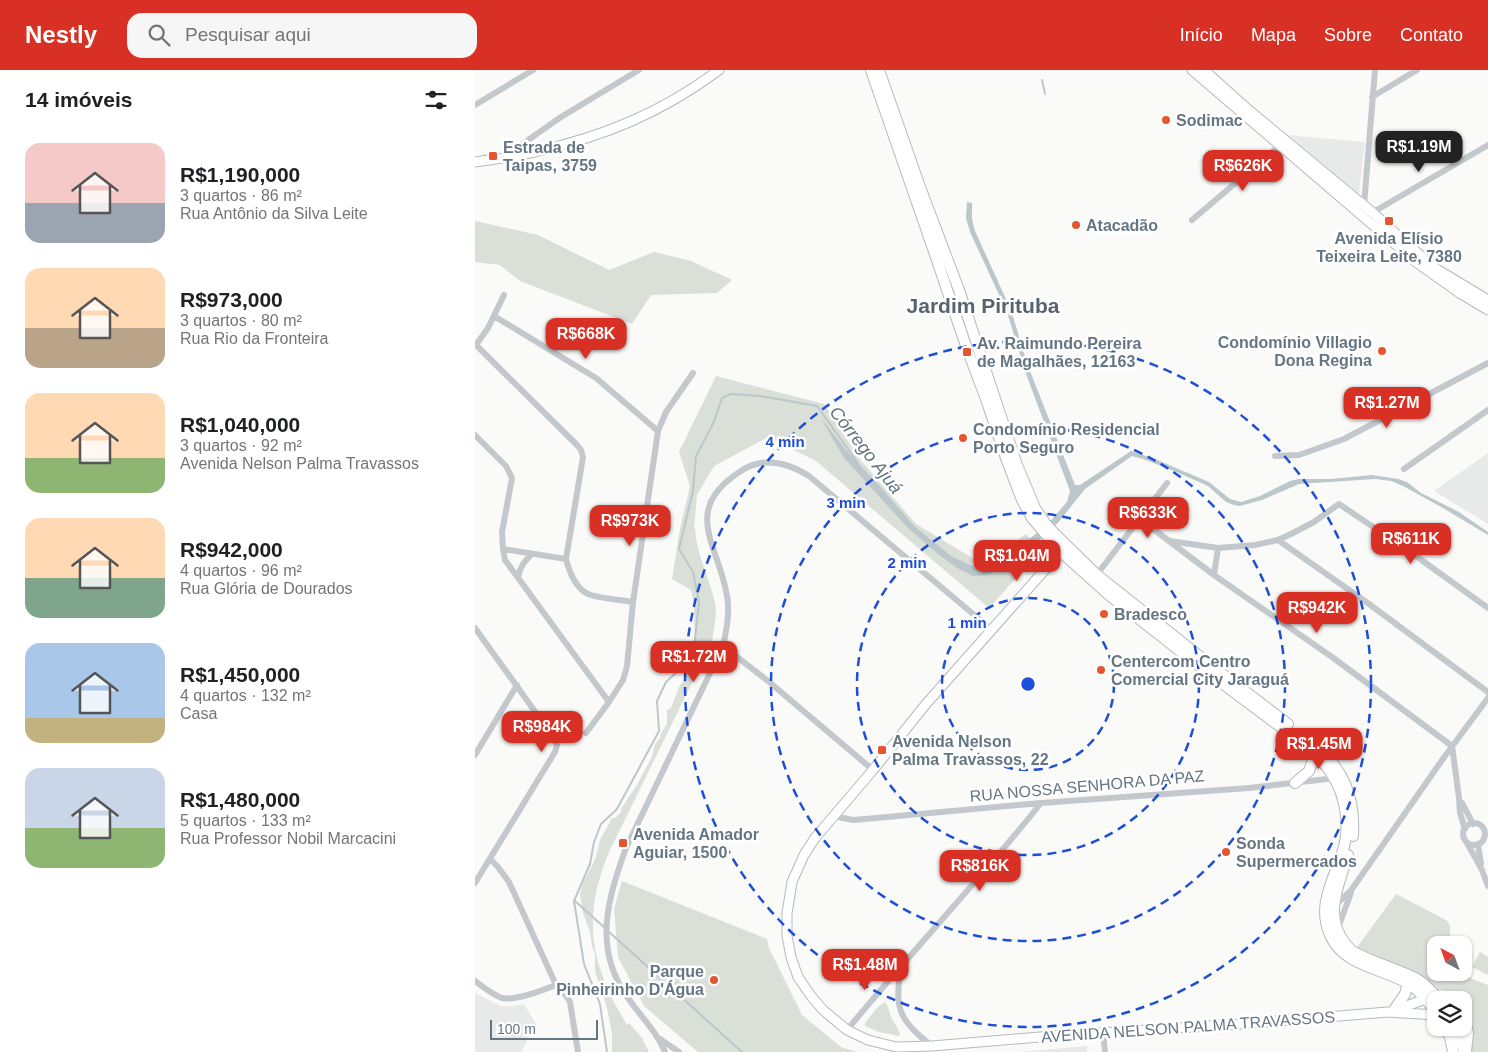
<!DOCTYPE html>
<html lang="pt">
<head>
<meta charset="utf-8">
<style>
  :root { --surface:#fff; --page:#f6f6f6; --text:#202124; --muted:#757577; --accent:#d93025 }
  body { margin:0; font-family:Helvetica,sans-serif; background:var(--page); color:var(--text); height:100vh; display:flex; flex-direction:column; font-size:19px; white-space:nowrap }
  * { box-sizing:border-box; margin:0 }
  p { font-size:16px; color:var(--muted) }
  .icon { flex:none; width:28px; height:28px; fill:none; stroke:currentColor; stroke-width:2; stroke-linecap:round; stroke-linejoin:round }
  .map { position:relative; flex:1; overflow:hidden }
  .panel { display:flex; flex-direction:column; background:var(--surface); width:475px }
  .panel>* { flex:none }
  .needle { width:32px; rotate:319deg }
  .tools { position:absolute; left:952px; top:866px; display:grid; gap:10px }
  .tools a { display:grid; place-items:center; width:45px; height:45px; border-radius:10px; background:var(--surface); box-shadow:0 1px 4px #0004; font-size:25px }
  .scale { position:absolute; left:15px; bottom:12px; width:108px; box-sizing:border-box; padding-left:5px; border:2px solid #657683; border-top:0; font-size:14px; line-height:18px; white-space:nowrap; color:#657683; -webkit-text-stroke:4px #fff; paint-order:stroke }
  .price { position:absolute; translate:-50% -42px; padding:0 11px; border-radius:10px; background:var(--accent); color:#fff; font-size:16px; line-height:32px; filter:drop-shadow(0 1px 2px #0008) }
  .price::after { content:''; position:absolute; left:50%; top:30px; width:15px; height:11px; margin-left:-8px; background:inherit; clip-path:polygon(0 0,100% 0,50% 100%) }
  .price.active { background:#222; color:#fff }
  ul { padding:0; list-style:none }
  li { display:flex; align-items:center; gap:15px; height:125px; padding:0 25px }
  li span { display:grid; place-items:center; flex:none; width:140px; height:100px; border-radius:15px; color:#555 }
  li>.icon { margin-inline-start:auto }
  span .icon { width:60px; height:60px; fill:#fffc; stroke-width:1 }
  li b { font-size:21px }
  h2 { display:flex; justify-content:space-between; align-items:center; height:60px; padding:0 25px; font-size:21px }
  header { display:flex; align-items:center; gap:30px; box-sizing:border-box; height:70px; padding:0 25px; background:var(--accent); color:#fff }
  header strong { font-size:24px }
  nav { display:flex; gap:28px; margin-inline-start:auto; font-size:18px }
  .search { width:350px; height:45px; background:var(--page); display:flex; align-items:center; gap:12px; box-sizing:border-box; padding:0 18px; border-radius:15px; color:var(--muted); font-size:19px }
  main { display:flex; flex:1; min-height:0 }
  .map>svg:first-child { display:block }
  .built { fill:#e8e9e9 }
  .green { fill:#dadfd7 }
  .water { fill:#bbc7cb }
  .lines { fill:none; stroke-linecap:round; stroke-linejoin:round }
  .stream { stroke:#bbc7cb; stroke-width:2 }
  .secondary-casing { stroke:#b3babf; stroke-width:11 }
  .primary-casing { stroke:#b5babe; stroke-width:12 }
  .street { stroke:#c3c8cc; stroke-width:6 }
  .secondary { stroke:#fff; stroke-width:9 }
  .primary { stroke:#fff; stroke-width:10 }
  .ring { fill:none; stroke:#1d4ed8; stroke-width:2.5; stroke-dasharray:9 6 }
  .poi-dot { fill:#e4572e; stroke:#fff; stroke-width:2 }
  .labels { text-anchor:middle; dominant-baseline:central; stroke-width:5; stroke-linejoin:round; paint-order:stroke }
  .poi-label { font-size:16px; font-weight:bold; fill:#657683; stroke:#fff; text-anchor:start }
  .street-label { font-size:16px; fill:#657683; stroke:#fff }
  .water-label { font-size:18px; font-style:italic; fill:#60757c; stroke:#fff }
  .district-label { font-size:21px; font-weight:bold; fill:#57646e; stroke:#fff }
  .centre { fill:#1d4ed8; stroke:#fff; stroke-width:2.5 }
  .ring-label { font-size:15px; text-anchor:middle; font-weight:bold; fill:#1d4ed8; stroke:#fff; stroke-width:5; stroke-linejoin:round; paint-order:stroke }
</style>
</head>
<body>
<header>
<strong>Nestly</strong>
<div class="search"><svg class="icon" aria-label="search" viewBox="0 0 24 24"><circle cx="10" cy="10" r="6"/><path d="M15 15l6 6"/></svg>Pesquisar aqui</div>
<nav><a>Início</a><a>Mapa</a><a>Sobre</a><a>Contato</a></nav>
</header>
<main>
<section class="panel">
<h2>14 imóveis<svg class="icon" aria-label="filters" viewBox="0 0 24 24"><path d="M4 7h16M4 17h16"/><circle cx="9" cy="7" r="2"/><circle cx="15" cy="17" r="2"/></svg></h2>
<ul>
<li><span style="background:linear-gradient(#f6c9c9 60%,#9aa5b1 0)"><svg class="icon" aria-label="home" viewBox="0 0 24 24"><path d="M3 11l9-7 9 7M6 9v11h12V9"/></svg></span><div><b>R$1,190,000</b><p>3 quartos · 86 m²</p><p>Rua Antônio da Silva Leite</p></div></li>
<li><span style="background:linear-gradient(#ffd9b3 60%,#b9a48a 0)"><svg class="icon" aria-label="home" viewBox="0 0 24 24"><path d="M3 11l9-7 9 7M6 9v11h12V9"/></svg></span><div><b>R$973,000</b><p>3 quartos · 80 m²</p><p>Rua Rio da Fronteira</p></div></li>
<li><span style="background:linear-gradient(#ffd9b3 65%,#8fb573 0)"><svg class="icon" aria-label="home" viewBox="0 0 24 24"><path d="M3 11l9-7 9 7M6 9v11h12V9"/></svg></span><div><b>R$1,040,000</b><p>3 quartos · 92 m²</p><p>Avenida Nelson Palma Travassos</p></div></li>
<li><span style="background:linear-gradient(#ffd9b3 60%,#7fa58c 0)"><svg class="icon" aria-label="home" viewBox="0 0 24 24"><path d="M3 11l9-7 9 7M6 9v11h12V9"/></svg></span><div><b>R$942,000</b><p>4 quartos · 96 m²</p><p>Rua Glória de Dourados</p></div></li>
<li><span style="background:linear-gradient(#a9c7e8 75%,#c2b280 0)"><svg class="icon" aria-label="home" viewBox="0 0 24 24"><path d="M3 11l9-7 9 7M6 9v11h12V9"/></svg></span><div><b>R$1,450,000</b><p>4 quartos · 132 m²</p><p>Casa</p></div></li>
<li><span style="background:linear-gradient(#c9d6e8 60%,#8fb573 0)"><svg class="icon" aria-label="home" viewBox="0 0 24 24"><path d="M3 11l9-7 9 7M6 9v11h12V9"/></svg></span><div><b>R$1,480,000</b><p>5 quartos · 133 m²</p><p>Rua Professor Nobil Marcacini</p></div></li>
</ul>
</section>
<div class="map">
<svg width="1013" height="982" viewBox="0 0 1013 982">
  <rect width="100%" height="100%" fill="#fafaf8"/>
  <path class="built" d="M 813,65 L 890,72 L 884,124 Z
    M 1013,383 L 1013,454 L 959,421 Z
    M 0,923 L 26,936 L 36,936 L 49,934 L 61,954 L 46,982 L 0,982 Z
    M 612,976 L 612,982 L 543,982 Z"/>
  <path class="green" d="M 0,151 L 63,165 L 134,200 L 179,182 L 216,191 L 257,210 L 242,223 L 176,225 L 157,254 L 45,211 L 25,195 L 0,192 Z
    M 241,306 L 349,334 L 384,388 L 441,454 L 509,495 L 551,464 L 566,480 L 514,538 L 341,391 L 293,367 L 239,396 L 222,425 L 219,458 L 220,458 C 221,484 235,508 240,533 C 243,546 238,559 237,572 L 135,780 C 115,826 111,868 131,914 C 136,929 145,942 152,955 L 154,953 L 167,968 L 174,982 L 137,982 L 137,963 L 132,938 L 120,901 L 120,884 L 117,876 L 115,862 L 108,843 L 105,824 L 108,813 L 120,790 L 125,770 L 137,748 L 140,748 L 146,742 L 146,739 L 163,713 L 177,687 L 180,674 L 185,668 L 186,663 L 192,654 L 192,640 L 196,638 L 204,617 L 209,610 L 220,578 L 219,535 L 216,520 L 197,509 L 205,459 L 215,416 L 204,382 Z
    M 147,811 L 292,869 L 294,878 L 327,945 L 366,977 L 382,982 L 223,982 L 169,936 L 143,887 L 139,839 Z
    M 921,824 L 971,850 C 978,856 974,866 974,875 L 961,875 L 961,902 L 989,902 L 997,909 L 1013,915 L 1013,982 L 995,982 L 993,951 L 989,938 L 989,930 L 983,930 C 977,923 967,920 958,918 L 880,880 Z
    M 1005,882 L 1013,887 L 1013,905 L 997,897 Z
    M 410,932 C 414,937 414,943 417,949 C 420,955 424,959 425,965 L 423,966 L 404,962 L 390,956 L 390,953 C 396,946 402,936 410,932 Z"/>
  <path class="water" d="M 492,132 L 497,133 L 497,149 L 500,161 L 536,240 L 553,296 L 600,415 L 605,415 L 656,381 L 680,389 L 734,412 L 755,429 L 766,432 L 785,426 L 815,411 L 824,409 L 856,409 L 897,405 L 923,409 L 932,412 L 946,423 L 984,442 L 1013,462 L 1013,465 L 968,438 L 928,416 L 916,411 L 900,409 L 824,414 L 787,430 L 765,436 L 759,435 L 751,432 L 733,416 L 699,401 L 668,389 L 657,386 L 610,419 L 582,454 L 550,483 L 532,495 L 512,505 L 498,506 L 482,498 L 463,484 L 433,458 L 369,388 L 345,347 L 371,380 L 403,414 L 439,456 L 476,486 L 497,496 L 510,497 L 525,490 L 544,477 L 572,455 L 592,432 L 595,421 L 551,304 L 532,242 L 495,162 L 491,148 Z"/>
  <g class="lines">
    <path class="stream" d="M 567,10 L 570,24
      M 100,831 L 130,858
      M 133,861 L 267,982
      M 132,982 L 125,934 L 109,894 L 99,831 L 115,794 L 119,772 L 126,754 L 142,739 L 184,661 L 182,631 L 191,612 L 218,587 L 224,532 L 218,502 L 204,479 L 218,421 L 221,386 L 238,354 L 247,328 L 256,324 L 285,326 L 342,336 L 383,393"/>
    <defs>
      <path id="secondary" d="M 717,0 L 941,192 L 986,224 L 1013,240
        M 729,0 L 775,41 L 897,142 L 946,186 L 960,198 L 1013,230
        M 0,92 C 20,89 41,87 60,82 C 130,66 186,43 244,0
        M 590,477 L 451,634 L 398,700 L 340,768 L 329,785 L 317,812 L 312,843 L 312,866 L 316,887 L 323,907 L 336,926 L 348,940 L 372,960 L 393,970 L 421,977 L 457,976 L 577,966 L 766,954 L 913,942 L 961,945
        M 920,940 L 951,929"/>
      <path id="primary" d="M 396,0 L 463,193 L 491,276 L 511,329 L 531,388 L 547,430 L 557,448 L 585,481 L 634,525 L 724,596 L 827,673 C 837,682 849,691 856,703 C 871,725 876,757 867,783 C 858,811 841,837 856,867 C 870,896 906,898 932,913 C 944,920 953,931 961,942
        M 404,0 L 445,117 L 484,220 L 542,395 L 560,438 L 570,453 L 580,464 L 622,505 L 729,590 L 813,654
        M 838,674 C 869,699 880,726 878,766
        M 820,713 L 834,701 L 840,684
        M 873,785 C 864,814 848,846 870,873 C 873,877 877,881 881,883 C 901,894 923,899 942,909 L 949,914 L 965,930
        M 919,940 L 930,924 L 933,914
        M 989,947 L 993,963 L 991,982
        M 970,958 L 975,967 L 978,982
        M 982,958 L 988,979"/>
    </defs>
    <use href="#secondary" class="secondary-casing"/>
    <use href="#primary" class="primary-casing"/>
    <path class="street" d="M 897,27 L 942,0
      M 0,35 L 58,0
      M 29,87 L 86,47 L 164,0
      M 887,138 L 889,135 L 900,0
      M 895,144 L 1013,75
      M 717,150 L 804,76
      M 19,246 L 121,308 L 183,361
      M 0,274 L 102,375 L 106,380 L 108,387 L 91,489 C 94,501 100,516 111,523 C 119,528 147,530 158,532
      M 1,275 L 13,258 L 29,225
      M 0,365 L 31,396 L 37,408 L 27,462 L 28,479 L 30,490 L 134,632
      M 800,386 L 824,385 L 869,369 L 1013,293
      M 929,399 L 1013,340
      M 665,449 L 739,505 L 857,587 L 977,676 L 984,728 L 985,743 L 990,759
      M 803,470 L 894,534 L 1013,622
      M 695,471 L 743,478 L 780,475 L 803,470 L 816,464 L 839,452 L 864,434 L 934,481 L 1013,538
      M 28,479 L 91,489
      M 739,505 L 743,478
      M 620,507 L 692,413
      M 43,508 C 45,497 49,491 57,484
      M 0,558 L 79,668 L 82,675 L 80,682 L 0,813
      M 248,576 L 293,611 L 398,700
      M 111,663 L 134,632 L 148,610 L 152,596 L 158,532 L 183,361 L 191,342 L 218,303
      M 0,685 L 42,615
      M 987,733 L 998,754
      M 358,746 L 378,750 L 390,749 L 566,733 L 774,718 L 861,708
      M988 764a11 11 0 1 1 22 0a11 11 0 1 1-22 0Z
      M 992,773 L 1007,800 L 1013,816
      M 1003,774 L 1006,794
      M 15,789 L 23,797 L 34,812 L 81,915 L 92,927 L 95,932 L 103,982
      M 858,838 L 877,819 L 970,686 L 1013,628
      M 863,858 L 876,823
      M 426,898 C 419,939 424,950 457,976
      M 0,911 C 8,917 18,925 27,928 C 41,931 68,920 81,915
      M 372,960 C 435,883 504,811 566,733
      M 628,963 L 630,982
      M 185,969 L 204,982
      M 190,982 C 181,960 164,945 151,925 C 118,877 133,828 151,778 L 248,576 C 251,563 254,548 253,534 C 249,480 201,442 266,401 C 288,386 313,393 334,406 L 516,559"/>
    <use href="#secondary" class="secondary"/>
    <use href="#primary" class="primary"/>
  </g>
  <g class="ring">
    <circle cx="553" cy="614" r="86"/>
    <circle cx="553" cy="614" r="171"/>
    <circle cx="553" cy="614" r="257"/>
    <circle cx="553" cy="614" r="343"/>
  </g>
  <g class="poi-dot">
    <circle cx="691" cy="50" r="5"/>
    <rect x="13" y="81" width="10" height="10" rx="2.5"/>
    <rect x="909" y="146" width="10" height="10" rx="2.5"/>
    <circle cx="601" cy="155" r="5"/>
    <circle cx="907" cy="281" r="5"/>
    <rect x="487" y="277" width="10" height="10" rx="2.5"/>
    <circle cx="488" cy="368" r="5"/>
    <circle cx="629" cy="544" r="5"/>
    <circle cx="626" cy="600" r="5"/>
    <rect x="402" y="675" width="10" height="10" rx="2.5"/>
    <rect x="143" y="768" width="10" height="10" rx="2.5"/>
    <circle cx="751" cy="782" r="5"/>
    <circle cx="239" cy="910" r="5"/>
  </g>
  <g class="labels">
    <g class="poi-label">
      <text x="701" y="50">Sodimac</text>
      <text x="28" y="77">Estrada de<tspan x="28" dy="18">Taipas, 3759</tspan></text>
      <text x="611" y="155">Atacadão</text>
      <text x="914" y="168" text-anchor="middle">Avenida Elísio<tspan x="914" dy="18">Teixeira Leite, 7380</tspan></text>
      <text x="897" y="272" text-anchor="end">Condomínio Villagio<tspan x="897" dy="18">Dona Regina</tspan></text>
      <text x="502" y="273">Av. Raimundo Pereira<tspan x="502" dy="18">de Magalhães, 12163</tspan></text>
      <text x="498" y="359">Condomínio Residencial<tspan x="498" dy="18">Porto Seguro</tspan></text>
      <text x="639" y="544">Bradesco</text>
      <text x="636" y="591">Centercom Centro<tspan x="636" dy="18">Comercial City Jaraguá</tspan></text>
      <text x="417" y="671">Avenida Nelson<tspan x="417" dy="18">Palma Travassos, 22</tspan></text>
      <text x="158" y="764">Avenida Amador<tspan x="158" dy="18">Aguiar, 1500</tspan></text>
      <text x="761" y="773">Sonda<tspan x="761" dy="18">Supermercados</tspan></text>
      <text x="229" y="901" text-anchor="end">Parque<tspan x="229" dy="18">Pinheirinho D'Água</tspan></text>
    </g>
    <g class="street-label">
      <text transform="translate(612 716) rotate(-5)">RUA NOSSA SENHORA DA PAZ</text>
      <text transform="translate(713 957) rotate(-4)">AVENIDA NELSON PALMA TRAVASSOS</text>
    </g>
    <g class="water-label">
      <text transform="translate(391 380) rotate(52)">Córrego Ajuá</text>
    </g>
    <g class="district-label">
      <text x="508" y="235">Jardim Pirituba</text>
    </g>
  </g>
  <circle cx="553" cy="614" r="8" class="centre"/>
  <g class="ring-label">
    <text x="310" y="377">4 min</text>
    <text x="371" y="438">3 min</text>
    <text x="432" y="498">2 min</text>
    <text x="492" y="558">1 min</text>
  </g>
</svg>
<div class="tools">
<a><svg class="needle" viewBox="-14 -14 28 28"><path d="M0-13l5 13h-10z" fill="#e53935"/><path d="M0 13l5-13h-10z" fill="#757577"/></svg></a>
<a><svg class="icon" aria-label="layers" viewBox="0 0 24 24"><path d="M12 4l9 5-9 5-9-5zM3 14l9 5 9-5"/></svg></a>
</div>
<div class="scale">100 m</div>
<b class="price active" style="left:944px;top:103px">R$1.19M</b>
<b class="price" style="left:768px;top:122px">R$626K</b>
<b class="price" style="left:111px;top:290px">R$668K</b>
<b class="price" style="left:912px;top:359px">R$1.27M</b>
<b class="price" style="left:673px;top:469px">R$633K</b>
<b class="price" style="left:155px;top:477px">R$973K</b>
<b class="price" style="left:936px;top:495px">R$611K</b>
<b class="price" style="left:542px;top:512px">R$1.04M</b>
<b class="price" style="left:842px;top:564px">R$942K</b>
<b class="price" style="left:219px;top:613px">R$1.72M</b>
<b class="price" style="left:67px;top:683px">R$984K</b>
<b class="price" style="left:844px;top:700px">R$1.45M</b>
<b class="price" style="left:505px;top:822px">R$816K</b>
<b class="price" style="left:390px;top:921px">R$1.48M</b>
</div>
</main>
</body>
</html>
